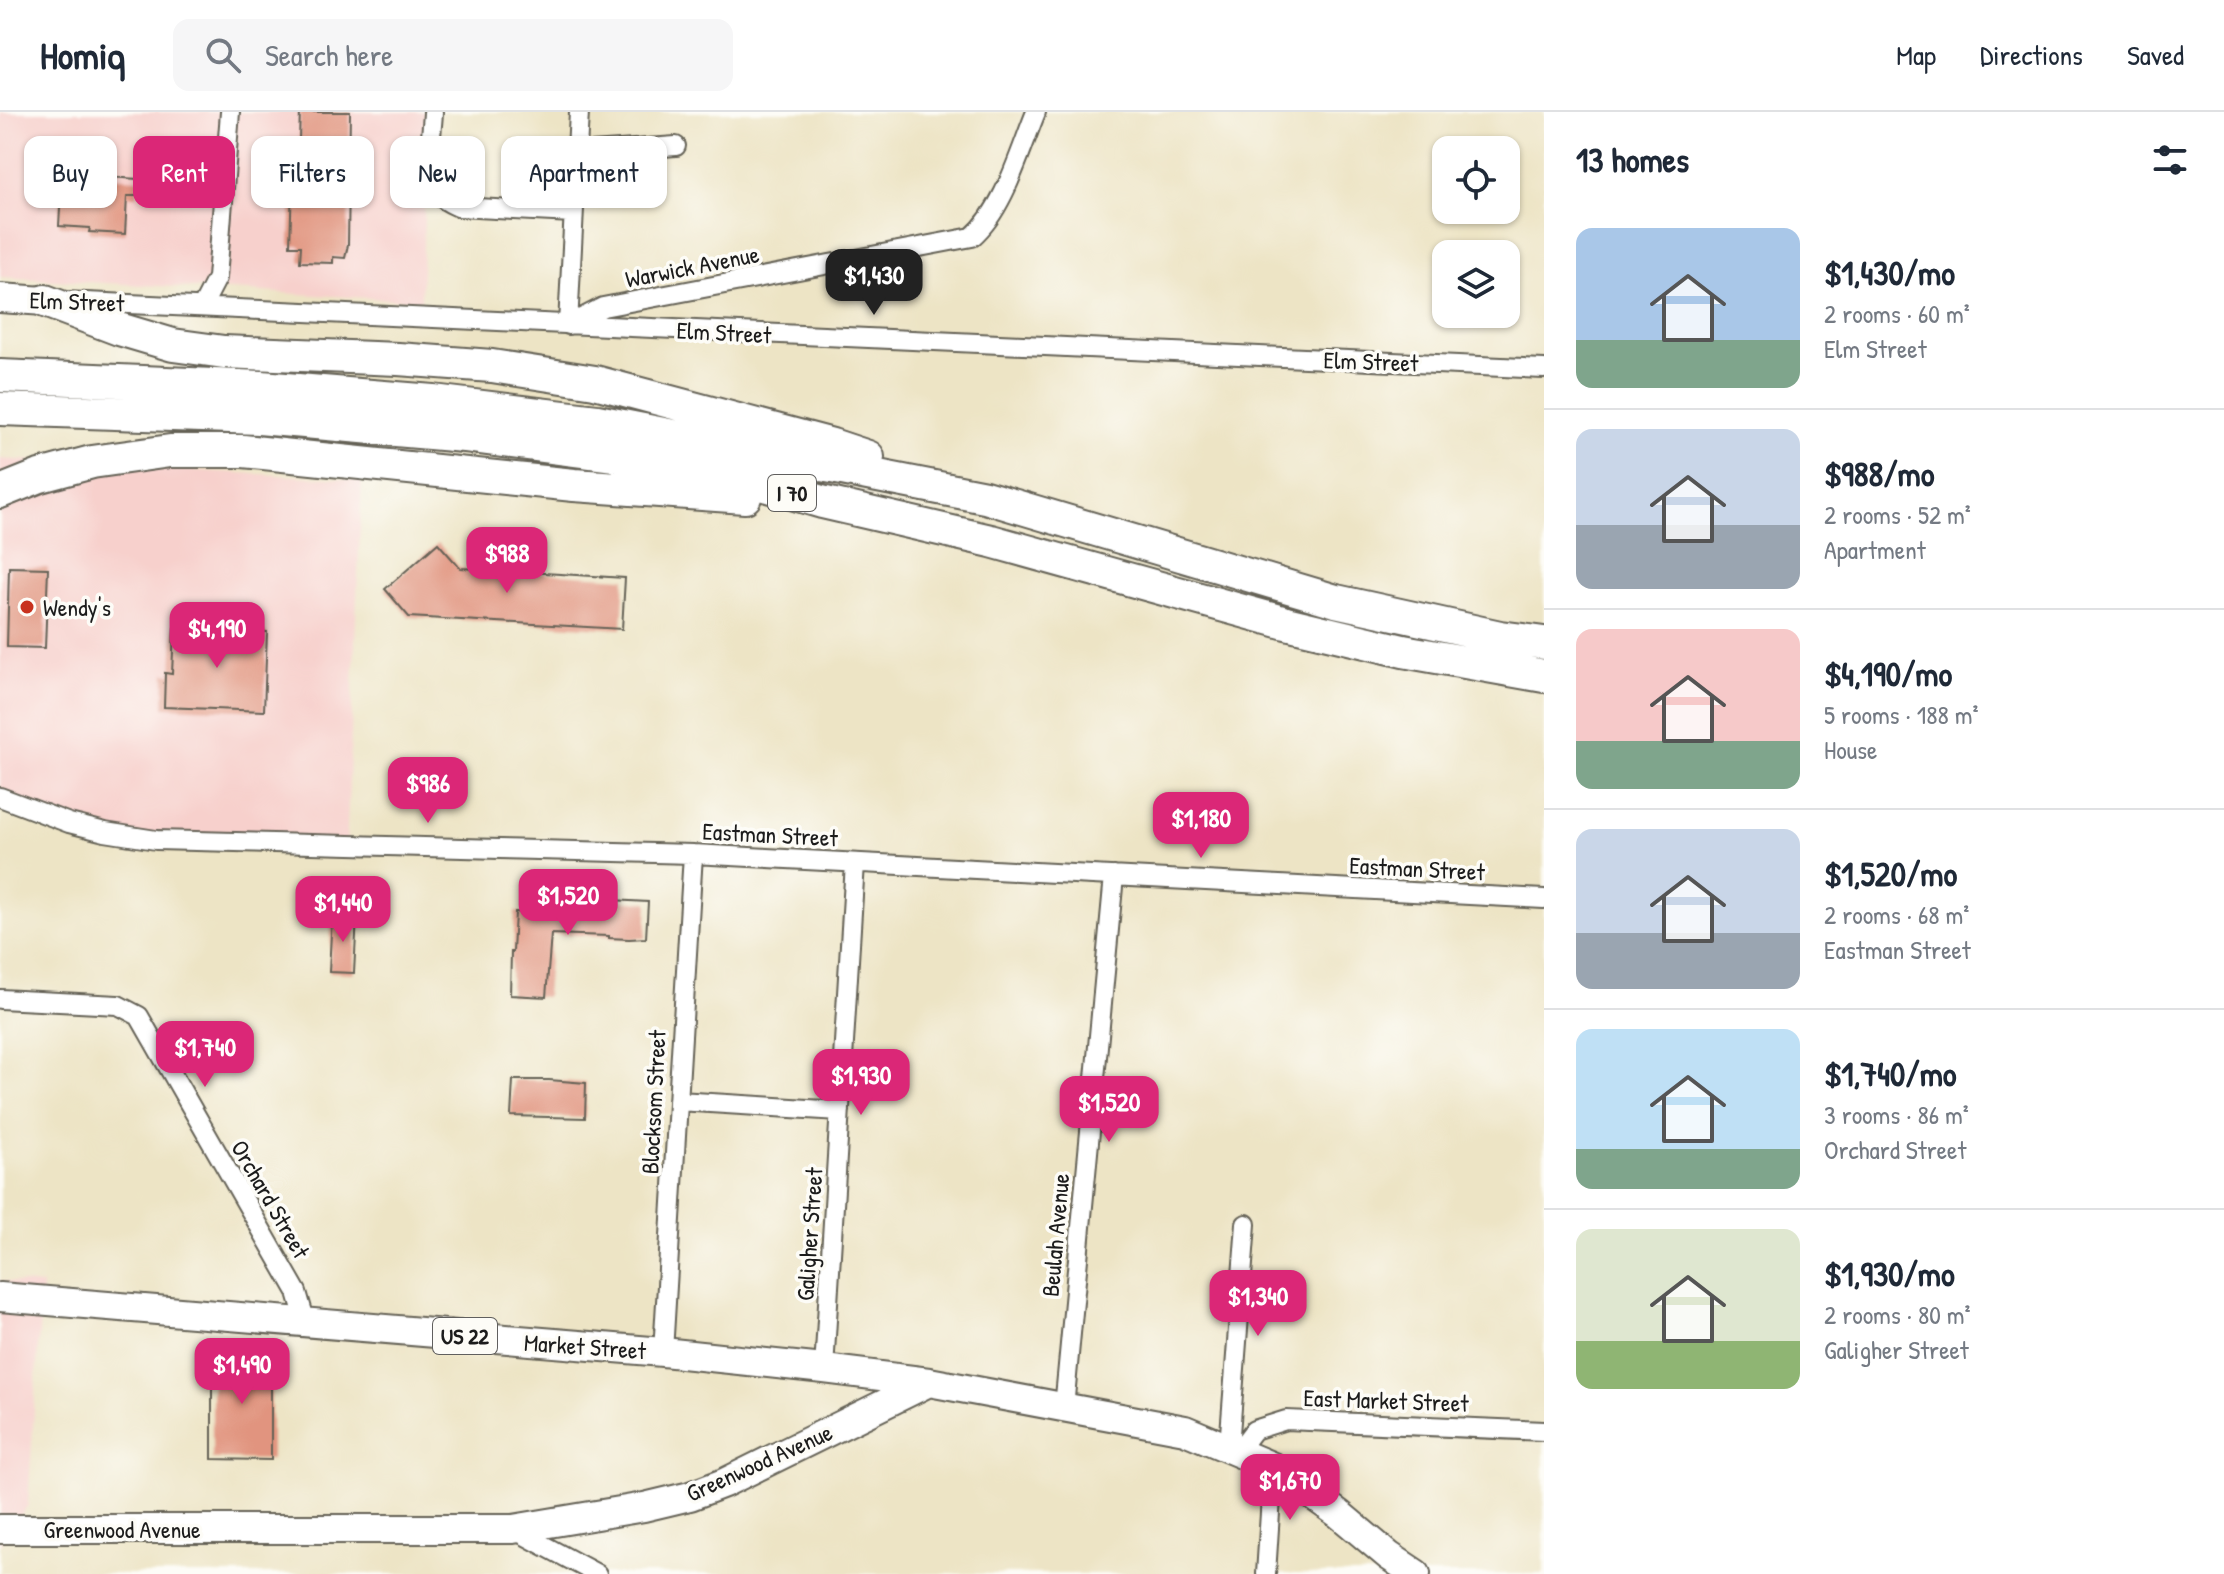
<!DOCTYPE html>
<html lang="en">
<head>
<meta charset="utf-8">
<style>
  :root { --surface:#fff; --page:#f6f6f7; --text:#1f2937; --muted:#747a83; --line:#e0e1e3; --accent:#db2777 }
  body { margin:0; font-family:"Patrick Hand",sans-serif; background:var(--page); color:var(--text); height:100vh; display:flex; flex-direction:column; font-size:30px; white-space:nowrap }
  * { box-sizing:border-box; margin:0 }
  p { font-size:26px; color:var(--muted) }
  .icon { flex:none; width:44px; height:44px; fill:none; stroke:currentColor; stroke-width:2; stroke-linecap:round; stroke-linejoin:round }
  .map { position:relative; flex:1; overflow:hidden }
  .sheet { display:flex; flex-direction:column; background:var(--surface); width:680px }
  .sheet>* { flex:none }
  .hud { position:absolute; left:24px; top:24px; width:760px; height:72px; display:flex; gap:16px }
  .controls { position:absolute; left:1432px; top:24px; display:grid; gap:16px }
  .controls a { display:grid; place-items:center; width:88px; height:88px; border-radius:16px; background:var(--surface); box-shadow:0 2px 6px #0004; font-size:40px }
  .price { position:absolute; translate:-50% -68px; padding:0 18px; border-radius:16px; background:var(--accent); color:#fff; font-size:26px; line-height:52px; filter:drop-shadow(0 2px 4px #0008) }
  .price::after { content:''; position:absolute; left:50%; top:48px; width:24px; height:18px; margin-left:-12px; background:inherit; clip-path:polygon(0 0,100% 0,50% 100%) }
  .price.current { background:#222; color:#fff }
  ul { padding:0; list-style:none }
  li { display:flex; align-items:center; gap:24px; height:200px; padding:0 32px }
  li+li { border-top:2px solid var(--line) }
  li span { display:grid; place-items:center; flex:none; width:224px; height:160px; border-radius:16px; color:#555 }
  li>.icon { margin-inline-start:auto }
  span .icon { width:96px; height:96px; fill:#fffc; stroke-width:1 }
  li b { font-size:34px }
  h2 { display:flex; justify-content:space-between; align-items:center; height:96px; padding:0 32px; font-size:34px }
  .chip { padding:0 28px; border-radius:16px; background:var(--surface); box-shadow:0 2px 6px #0004; font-size:28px; line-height:72px }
  .chip.current { background:var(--accent); color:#fff }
  header { display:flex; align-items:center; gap:48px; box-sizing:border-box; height:112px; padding:0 40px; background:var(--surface); border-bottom:2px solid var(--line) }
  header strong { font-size:38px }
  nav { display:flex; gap:44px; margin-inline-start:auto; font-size:28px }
  .search { width:560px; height:72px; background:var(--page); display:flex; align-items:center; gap:20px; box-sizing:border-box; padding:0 28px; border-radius:16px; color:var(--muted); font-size:30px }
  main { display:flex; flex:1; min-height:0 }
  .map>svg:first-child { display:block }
  .built { fill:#f7d0cc }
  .building { fill:#e1947f }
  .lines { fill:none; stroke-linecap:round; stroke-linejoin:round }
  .street-casing { stroke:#656257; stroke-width:22 }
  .primary-casing { stroke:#656257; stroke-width:32 }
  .highway-casing { stroke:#656257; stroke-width:36 }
  .street { stroke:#fff; stroke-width:18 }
  .primary { stroke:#fff; stroke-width:28 }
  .highway { stroke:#fff; stroke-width:32 }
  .poi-dot { fill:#c8321e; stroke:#fdfcf7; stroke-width:3 }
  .labels { text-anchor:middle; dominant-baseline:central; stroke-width:7; stroke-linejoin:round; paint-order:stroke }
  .shield { fill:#fdfcf7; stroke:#605f5e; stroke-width:2 }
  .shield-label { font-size:22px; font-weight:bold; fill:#1c1c1c }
  .street-label { font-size:24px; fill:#1c1c1c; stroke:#fdfcf7 }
  .poi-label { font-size:24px; fill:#1c1c1c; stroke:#fdfcf7; text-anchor:start }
</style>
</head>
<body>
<header>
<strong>Homiq</strong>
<div class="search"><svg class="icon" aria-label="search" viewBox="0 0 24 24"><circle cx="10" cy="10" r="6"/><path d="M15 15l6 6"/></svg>Search here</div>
<nav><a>Map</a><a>Directions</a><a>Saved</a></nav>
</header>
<main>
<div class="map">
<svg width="1544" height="1462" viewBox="0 0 1544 1462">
  <rect width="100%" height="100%" fill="#fdfcf7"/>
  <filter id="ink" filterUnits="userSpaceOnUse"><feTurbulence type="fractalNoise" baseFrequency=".0125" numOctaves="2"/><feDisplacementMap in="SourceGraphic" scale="16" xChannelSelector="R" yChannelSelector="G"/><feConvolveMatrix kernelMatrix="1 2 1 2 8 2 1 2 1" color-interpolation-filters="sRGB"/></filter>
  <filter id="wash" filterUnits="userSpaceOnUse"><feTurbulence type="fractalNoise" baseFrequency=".006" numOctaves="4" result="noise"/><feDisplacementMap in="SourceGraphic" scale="32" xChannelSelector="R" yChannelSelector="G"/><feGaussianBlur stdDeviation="1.8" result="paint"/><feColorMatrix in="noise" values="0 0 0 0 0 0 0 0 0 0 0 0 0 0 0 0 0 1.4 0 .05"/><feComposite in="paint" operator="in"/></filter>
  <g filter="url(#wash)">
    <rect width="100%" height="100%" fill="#ede4c5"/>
    <path class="built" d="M 0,0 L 428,0 L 421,189 L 0,165 Z
      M 0,347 L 362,368 L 346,739 L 99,728 L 63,721 L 0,696 Z
      M 0,1169 L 42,1173 L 28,1393 L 0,1433 Z"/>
    <g id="blocks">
      <path class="building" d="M 300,0 L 350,0 L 348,133 L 345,146 L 333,145 L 333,151 L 300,150 L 301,134 L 290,134 L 293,42 L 295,42 L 296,27 L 299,27 Z
        M 62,62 L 138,67 L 137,84 L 127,84 L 125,122 L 89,120 L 90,116 L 59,114 Z
        M 438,431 L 460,456 L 625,466 L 622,517 L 409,505 L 385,477 Z
        M 9,455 L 48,456 L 45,536 L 7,535 Z
        M 174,516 L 267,520 L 264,599 L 164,595 L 165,561 L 172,562 Z
        M 593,787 L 648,790 L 646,826 L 629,827 L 609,826 L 609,824 L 551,822 L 546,885 L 510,883 L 511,840 L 513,840 L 515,800 L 574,803 L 575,788 L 593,789 Z
        M 332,802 L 357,804 L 354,861 L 329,860 Z
        M 513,968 L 549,968 L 586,971 L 585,1006 L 511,1004 Z
        M 212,1240 L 271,1240 L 271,1348 L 212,1347 Z"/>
    </g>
  </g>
  <g filter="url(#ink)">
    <use href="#blocks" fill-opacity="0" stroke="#656257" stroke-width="2"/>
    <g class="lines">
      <defs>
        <path id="street" d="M 433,0 C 432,25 423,64 441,85 C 446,90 452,92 458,95 L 573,101
          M 579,0 L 568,213 L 603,195 L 972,125 C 1004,98 1020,39 1036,0
          M 578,41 L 676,34
          M 64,189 L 1544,257
          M 202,195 L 217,166 L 230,0
          M 0,685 L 69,711 L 105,720 L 156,728 L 693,742 L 1544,787
          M 0,887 L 118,893 L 139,904 L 297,1180 L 306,1211
          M 678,989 L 840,999
          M 663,1240 L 693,742
          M 824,1257 L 855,751
          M 1064,1296 L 1114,764
          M 1229,1335 L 1246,1112
          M 1238,1339 L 1254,1318 L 1286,1308 L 1544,1319
          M 513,1417 L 597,1462
          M 1266,1462 L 1273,1355"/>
        <path id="primary" d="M 0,186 L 45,189
          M 0,1185 L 663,1240 L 824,1257 L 929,1270 L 1185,1318 L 1273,1355 L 1339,1402 L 1389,1444 L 1416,1462
          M 0,1417 L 513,1417 L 644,1395 L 690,1384 L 724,1371 L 929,1270"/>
        <path id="highway" d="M 45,189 L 119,217 L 173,233 L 224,240 L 398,247 L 492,254 L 595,270 L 832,333 L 868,345
          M 0,264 L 261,275 L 433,289 L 597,309 L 985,385 L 1336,489 L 1500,525 L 1544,531
          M 0,297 L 259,306 L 464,324 L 613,343 L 744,367 L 822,390 L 991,429 L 1286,511 L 1403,539 L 1544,564
          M 0,380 L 40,364 L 92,350 L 170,339 L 243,339 L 574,373 L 745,385"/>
      </defs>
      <use href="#street" class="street-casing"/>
      <use href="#primary" class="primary-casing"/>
      <use href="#highway" class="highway-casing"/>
      <use href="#street" class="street"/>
      <use href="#primary" class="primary"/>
      <use href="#highway" class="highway"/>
    </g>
  </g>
  <circle class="poi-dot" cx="27" cy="495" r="8"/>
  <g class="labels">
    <g class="shield">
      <rect x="768" y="363" width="48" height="36" rx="6"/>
      <rect x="433" y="1206" width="64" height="36" rx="6"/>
    </g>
    <g class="shield-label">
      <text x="792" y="381">I 70</text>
      <text x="465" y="1224">US 22</text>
    </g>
    <g class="street-label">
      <text transform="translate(692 154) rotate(-11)">Warwick Avenue</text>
      <text transform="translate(77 189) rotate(2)">Elm Street</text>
      <text transform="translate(724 220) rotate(3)">Elm Street</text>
      <text transform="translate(1371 249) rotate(2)">Elm Street</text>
      <text transform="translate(770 722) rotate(3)">Eastman Street</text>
      <text transform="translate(1417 756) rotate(3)">Eastman Street</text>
      <text transform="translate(653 990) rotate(-87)">Blocksom Street</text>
      <text transform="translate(271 1087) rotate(60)">Orchard Street</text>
      <text transform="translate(809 1122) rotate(-86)">Galigher Street</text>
      <text transform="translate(1055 1123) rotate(-85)">Beulah Avenue</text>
      <text transform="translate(585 1234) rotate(4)">Market Street</text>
      <text transform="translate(1386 1288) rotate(2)">East Market Street</text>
      <text transform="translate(759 1350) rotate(-24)">Greenwood Avenue</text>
      <text x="122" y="1417">Greenwood Avenue</text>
    </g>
    <g class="poi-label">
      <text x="43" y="495">Wendy's</text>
    </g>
  </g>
</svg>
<div class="controls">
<a><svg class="icon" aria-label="locate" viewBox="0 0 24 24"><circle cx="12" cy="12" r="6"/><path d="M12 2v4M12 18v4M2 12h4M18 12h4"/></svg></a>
<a><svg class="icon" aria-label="layers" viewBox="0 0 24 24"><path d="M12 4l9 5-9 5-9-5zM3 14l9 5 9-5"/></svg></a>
</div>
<b class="price current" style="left:874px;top:205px">$1,430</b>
<b class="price" style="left:507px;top:483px">$988</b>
<b class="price" style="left:217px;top:558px">$4,190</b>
<b class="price" style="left:428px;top:713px">$986</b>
<b class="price" style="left:1201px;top:748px">$1,180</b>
<b class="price" style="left:568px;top:825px">$1,520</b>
<b class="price" style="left:343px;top:832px">$1,440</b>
<b class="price" style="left:205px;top:977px">$1,740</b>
<b class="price" style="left:861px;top:1005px">$1,930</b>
<b class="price" style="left:1109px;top:1032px">$1,520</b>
<b class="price" style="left:1258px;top:1226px">$1,340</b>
<b class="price" style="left:242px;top:1294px">$1,490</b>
<b class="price" style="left:1290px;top:1410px">$1,670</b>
<div class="hud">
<a class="chip">Buy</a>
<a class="chip current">Rent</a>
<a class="chip">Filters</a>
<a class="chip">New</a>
<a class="chip">Apartment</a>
</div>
</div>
<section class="sheet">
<h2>13 homes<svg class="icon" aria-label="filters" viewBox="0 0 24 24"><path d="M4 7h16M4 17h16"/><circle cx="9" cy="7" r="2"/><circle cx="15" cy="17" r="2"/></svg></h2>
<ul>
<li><span style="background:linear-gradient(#a9c7e8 70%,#7fa58c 0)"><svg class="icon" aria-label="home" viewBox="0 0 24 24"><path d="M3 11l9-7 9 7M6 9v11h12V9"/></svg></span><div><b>$1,430/mo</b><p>2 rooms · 60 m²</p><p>Elm Street</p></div></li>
<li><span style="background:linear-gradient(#c9d6e8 60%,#9aa5b1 0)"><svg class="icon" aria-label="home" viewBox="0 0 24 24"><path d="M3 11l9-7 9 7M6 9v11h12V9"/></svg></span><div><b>$988/mo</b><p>2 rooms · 52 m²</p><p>Apartment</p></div></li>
<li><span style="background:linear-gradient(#f6c9c9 70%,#7fa58c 0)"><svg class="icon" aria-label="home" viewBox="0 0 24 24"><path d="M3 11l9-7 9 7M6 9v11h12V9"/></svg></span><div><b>$4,190/mo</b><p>5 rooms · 188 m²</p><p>House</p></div></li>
<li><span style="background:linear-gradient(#c9d6e8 65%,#9aa5b1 0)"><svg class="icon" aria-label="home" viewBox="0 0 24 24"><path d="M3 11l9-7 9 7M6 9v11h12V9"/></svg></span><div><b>$1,520/mo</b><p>2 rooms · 68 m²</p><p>Eastman Street</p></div></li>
<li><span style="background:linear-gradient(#bfe0f5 75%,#7fa58c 0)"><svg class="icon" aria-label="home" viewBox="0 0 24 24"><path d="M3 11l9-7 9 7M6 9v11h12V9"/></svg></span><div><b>$1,740/mo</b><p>3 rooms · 86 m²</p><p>Orchard Street</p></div></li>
<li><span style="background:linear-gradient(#dfe7d0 70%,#8fb573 0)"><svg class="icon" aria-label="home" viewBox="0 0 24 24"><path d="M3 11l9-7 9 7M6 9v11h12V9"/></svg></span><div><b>$1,930/mo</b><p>2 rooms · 80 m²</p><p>Galigher Street</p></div></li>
</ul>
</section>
</main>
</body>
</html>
